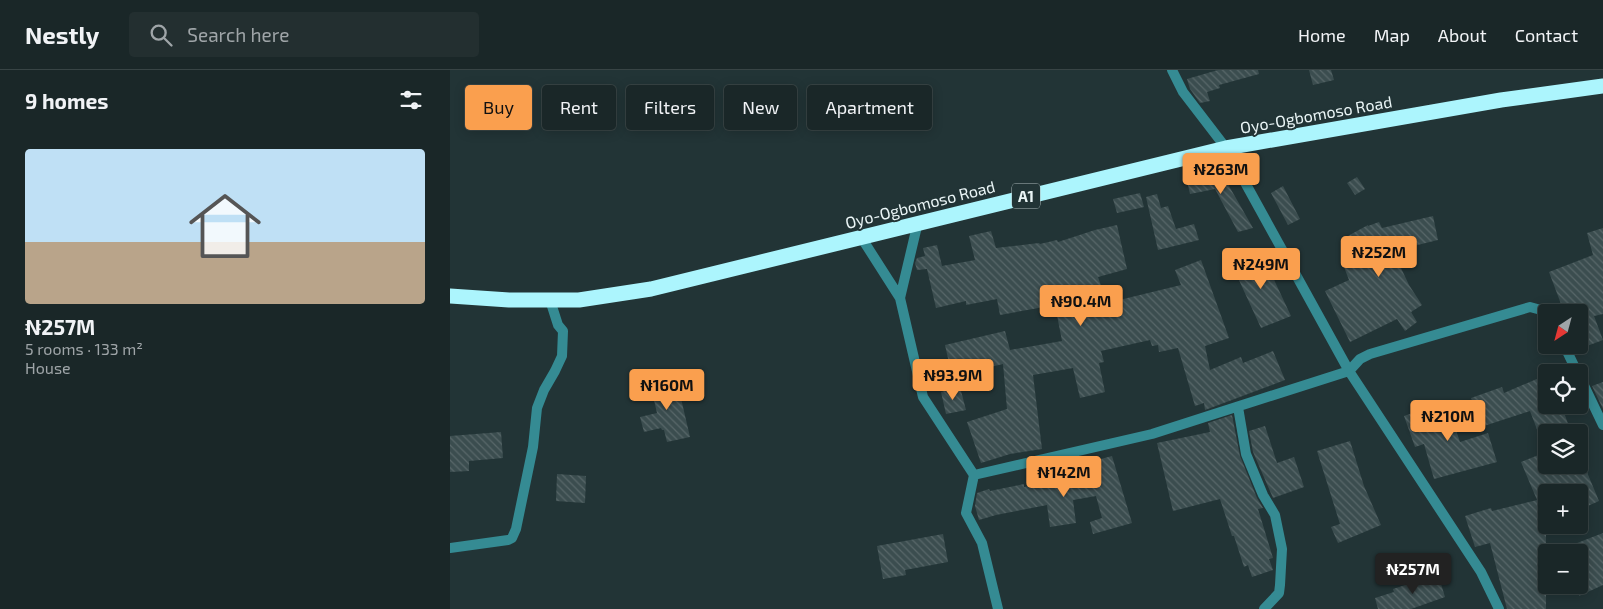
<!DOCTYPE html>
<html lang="en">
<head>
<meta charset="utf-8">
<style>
  :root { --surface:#1a2728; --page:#232f30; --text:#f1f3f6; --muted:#9fa5a8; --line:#384445; --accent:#fa9f4e }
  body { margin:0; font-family:"Exo 2",sans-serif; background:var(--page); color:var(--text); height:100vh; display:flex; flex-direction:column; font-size:19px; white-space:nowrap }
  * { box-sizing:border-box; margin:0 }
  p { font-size:16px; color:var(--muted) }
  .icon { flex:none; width:28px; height:28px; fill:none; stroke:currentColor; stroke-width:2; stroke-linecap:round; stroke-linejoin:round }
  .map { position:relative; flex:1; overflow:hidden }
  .details { display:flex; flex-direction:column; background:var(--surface); width:450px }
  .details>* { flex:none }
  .banner { position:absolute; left:15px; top:15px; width:475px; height:45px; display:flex; gap:10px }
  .needle { width:32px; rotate:216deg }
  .fabs { position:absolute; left:1088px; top:234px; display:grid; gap:10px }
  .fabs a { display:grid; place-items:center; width:50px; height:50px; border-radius:5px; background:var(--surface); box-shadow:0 2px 12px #0003,0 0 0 1px var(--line); font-size:25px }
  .price { position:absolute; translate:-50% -42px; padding:0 11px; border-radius:5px; background:var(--accent); color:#111; font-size:16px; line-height:32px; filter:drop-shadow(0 1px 2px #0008) }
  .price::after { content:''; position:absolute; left:50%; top:30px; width:15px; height:11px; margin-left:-8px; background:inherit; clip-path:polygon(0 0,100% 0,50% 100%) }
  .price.active { background:#222; color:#fff }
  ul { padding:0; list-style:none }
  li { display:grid; align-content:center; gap:10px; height:265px; padding:0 25px }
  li+li { border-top:1px solid var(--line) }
  li span { display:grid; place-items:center; height:155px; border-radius:5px; color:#555 }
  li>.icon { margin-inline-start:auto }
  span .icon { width:90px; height:90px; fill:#fffc; stroke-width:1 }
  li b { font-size:21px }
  h2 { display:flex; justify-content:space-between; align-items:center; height:60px; padding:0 25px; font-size:21px }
  .chip { padding:0 18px; border-radius:5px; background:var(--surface); box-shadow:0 2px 12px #0003,0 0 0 1px var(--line); font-size:18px; line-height:45px }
  .chip.active { background:var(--accent); color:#111 }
  header { display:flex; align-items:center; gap:30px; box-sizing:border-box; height:70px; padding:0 25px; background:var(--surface); border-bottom:1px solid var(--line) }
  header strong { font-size:24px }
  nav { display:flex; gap:28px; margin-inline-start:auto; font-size:18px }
  .search { width:350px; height:45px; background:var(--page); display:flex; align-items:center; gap:12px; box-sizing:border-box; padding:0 18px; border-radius:5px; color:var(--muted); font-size:19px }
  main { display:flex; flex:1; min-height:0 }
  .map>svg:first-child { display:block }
  .building { fill:url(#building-back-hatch) }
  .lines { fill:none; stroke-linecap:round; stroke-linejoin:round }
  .street { stroke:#358b93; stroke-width:10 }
  .highway { stroke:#acf5fd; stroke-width:15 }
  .labels { text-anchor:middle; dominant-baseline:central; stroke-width:4; stroke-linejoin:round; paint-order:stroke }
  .shield { fill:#223436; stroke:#aebbbc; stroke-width:1 }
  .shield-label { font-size:15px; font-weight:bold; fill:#eaf5f6 }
  .street-label { font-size:16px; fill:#eaf5f6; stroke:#223436 }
</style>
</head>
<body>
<header>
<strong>Nestly</strong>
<div class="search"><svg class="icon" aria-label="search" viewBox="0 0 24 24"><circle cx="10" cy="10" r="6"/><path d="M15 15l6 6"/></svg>Search here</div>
<nav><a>Home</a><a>Map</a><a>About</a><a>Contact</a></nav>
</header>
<main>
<section class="details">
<h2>9 homes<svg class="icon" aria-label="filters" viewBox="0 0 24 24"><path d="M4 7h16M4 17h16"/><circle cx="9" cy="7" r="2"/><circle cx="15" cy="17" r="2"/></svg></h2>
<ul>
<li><span style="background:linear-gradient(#bfe0f5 60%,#b9a48a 0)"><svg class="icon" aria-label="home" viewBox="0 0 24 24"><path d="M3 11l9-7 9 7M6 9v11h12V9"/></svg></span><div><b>₦257M</b><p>5 rooms · 133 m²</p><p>House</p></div></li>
</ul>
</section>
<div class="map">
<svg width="1153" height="539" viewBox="0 0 1153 539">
  <defs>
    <pattern id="building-back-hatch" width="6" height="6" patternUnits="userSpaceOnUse" patternTransform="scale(1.25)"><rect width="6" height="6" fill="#3b4d4f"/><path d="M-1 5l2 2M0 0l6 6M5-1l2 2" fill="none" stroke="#586769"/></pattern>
  </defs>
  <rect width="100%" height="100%" fill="#223436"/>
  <path class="building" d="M 768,0 L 808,0 L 809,4 L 769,15 L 770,18 L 757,22 L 760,31 L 750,33 L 740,19 L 737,9 Z
    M 859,0 L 881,0 L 884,10 L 863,15 Z
    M 776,99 L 779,116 L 803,158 L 788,162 L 765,119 L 740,124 L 736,107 Z
    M 907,107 L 915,119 L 905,125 L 897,113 Z
    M 833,116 L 850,149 L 838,155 L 821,123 Z
    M 690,123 L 694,137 L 667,143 L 663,129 Z
    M 707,124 L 711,138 L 718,136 L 726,159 L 744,154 L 749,170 L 708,180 L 696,127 Z
    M 983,146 L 988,170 L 943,181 L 959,215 L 972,235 L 961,242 L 967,252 L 955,261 L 947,249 L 900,272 L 875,221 L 899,210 L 894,197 L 908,190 L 896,167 L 918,155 L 918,156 L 929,152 L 932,158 Z
    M 667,155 L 677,199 L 648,207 L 657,233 L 731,215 L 725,200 L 751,190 L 779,268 L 755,276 L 760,300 L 791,287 L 793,293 L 823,281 L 835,310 L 755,340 L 754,333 L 745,336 L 728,278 L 709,282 L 708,275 L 702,276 L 700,270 L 651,281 L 654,292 L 649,293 L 655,322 L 630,328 L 623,298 L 583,305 L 592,379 L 560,384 L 531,393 L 517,352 L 557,339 L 553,294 L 502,306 L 495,275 L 555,261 L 560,280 L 612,271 L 605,235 L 550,245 L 547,229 L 516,235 L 516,231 L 486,238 L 477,199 L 467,200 L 465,193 L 467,188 L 475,186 L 473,178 L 487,175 L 492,196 L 525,190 L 519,166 L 541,161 L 546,178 L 589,173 L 590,174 L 607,170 L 608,172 L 645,160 Z
    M 1153,158 L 1153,244 L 1144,246 L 1153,270 L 1129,279 L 1129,242 L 1114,242 L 1099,202 L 1143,185 L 1137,163 Z
    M 811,182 L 841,246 L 811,258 L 782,195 Z
    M 1096,305 L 1096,342 L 1112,337 L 1121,362 L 1088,362 L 1080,341 L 1031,357 L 1021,328 L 1052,317 L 1054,323 Z
    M 226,307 L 240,367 L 217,372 L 214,360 L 212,360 L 211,358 L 194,362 L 190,347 L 207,343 L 200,313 Z
    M 1153,312 L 1153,339 L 1142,316 Z
    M 510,317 L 516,340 L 496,344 L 491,322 Z
    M 996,331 L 1010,372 L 1038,363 L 1047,392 L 984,409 L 974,374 L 965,377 L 954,346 Z
    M 782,345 L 790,386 L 807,428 L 813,438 L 808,439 L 823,488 L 819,489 L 823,500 L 802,507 L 798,495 L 794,497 L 784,466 L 782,466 L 770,429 L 723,441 L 707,373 L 760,362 L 758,353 Z
    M 815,356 L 827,393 L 844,387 L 854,417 L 823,428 L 803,382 L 799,361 Z
    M 51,362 L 53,388 L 19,391 L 19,401 L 0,402 L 0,366 Z
    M 900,371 L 914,416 L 931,455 L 888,473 L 881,457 L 890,454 L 867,381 Z
    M 1096,382 L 1096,395 L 1134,395 L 1149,431 L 1129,440 L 1129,422 L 1096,422 L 1096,539 L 1057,539 L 1040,473 L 1025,477 L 1015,446 L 1041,438 L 1042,441 L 1087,430 L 1071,392 Z
    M 662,386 L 682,453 L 643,464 L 640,452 L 652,448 L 646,426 L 623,430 L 626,453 L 600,457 L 597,435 L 546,445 L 529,450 L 525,436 L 527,423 L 539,419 L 540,421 L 574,414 L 574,417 L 639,403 L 636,393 Z
    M 107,404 L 136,406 L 135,433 L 106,431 Z
    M 1153,463 L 1153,515 L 1129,526 L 1129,508 L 1133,506 L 1129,496 L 1129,482 L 1104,482 Z
    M 493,464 L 498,492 L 455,500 L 456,505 L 433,509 L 427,476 Z
    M 988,504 L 995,527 L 961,539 L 928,539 L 925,528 L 944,522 L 943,519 Z"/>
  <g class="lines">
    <path class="street" d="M 722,0 L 733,22 L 776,78 L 899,301 L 1031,502 L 1049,539
      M 411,167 L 450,228 L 473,327 L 524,405 L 516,443 L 532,473 L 548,539
      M 450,228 L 468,152
      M 1114,275 L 1127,302
      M 1129,305 L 1153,355
      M 788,337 L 796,384 L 813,425 L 825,445 L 832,479 L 830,515 L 829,523 L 814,539
      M 524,405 L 702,364 L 899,301 L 910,289 L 920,284 L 1080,237 L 1091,240 L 1096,245
      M 0,478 L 58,470 L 62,468 L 66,459 L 83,377 L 87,338 L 94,320 L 105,301 L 112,286 L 113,261 L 108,255 L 100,230"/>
    <path class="highway" d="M 0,226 L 59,230 L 129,230 L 201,219 L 776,78 L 1051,30 L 1153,16"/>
  </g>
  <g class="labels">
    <rect class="shield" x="562" y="113.5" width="28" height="25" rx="4"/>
    <g class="shield-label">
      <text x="576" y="126">A1</text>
    </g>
    <g class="street-label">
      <text transform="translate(866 44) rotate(-10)">Oyo-Ogbomoso Road</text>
      <text transform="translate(470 134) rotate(-14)">Oyo-Ogbomoso Road</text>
    </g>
  </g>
</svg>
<div class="fabs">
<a><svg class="needle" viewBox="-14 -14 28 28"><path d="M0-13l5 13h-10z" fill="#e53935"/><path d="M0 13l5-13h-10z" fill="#9fa5a8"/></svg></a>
<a><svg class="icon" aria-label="locate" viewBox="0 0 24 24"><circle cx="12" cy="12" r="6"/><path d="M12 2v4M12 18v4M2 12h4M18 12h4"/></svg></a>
<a><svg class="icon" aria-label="layers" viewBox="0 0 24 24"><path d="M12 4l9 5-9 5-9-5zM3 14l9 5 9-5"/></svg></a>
<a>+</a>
<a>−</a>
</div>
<b class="price" style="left:771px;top:125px">₦263M</b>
<b class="price" style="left:929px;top:208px">₦252M</b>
<b class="price" style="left:811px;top:220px">₦249M</b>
<b class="price" style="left:631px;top:257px">₦90.4M</b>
<b class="price" style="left:503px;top:331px">₦93.9M</b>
<b class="price" style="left:217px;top:341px">₦160M</b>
<b class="price" style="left:998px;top:372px">₦210M</b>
<b class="price" style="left:614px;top:428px">₦142M</b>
<b class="price active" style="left:963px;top:525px">₦257M</b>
<div class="banner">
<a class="chip active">Buy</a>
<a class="chip">Rent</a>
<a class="chip">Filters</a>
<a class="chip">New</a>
<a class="chip">Apartment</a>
</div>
</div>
</main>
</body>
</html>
